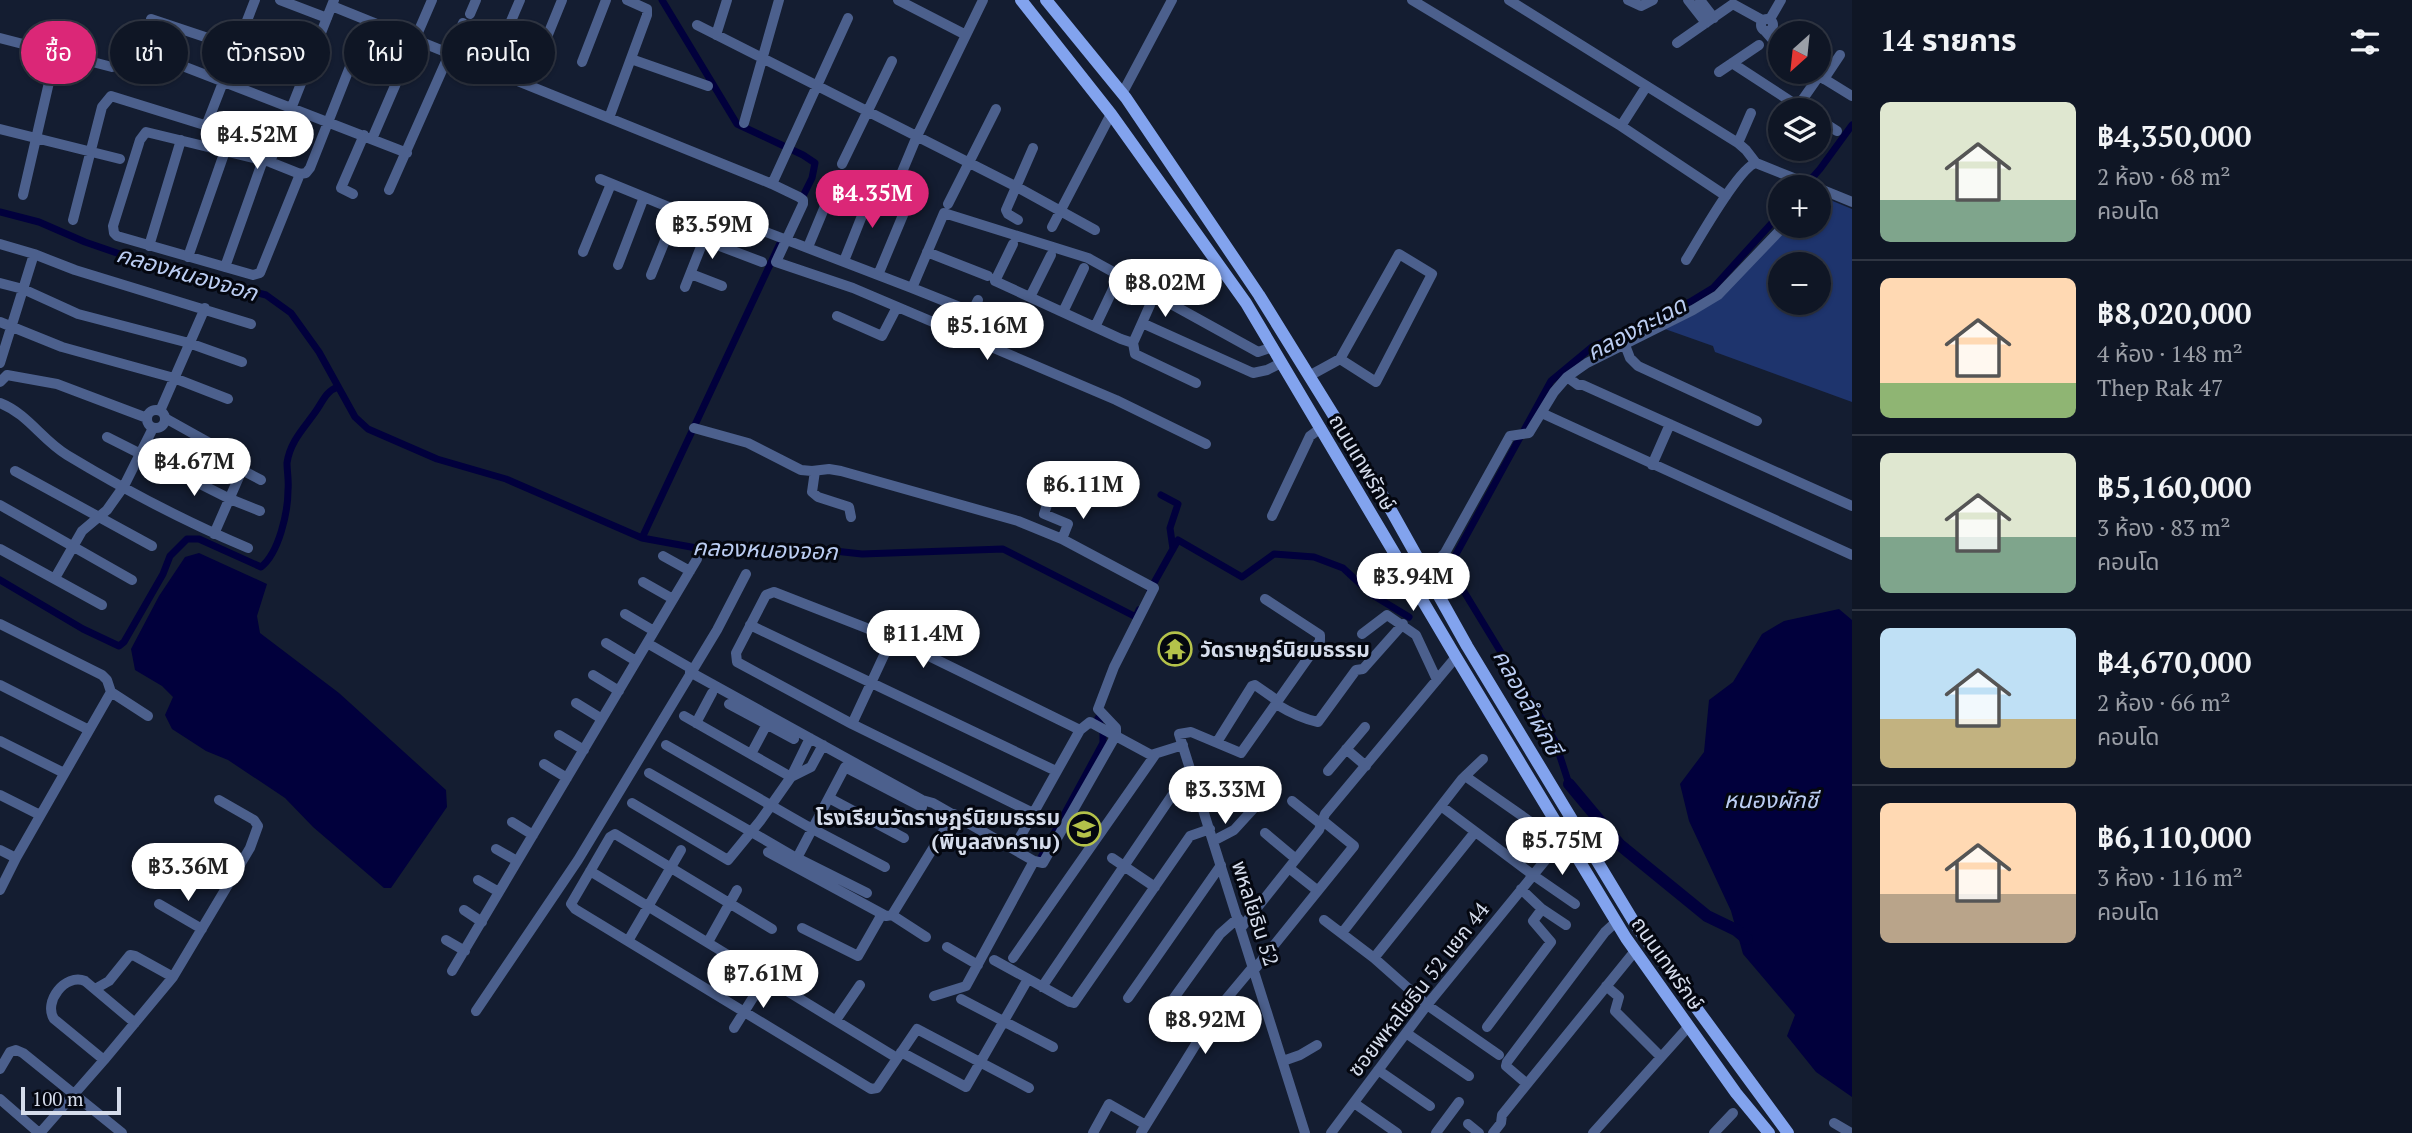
<!DOCTYPE html>
<html lang="th">
<head>
<meta charset="utf-8">
<style>
  :root { --surface:#0f1625; --page:#1d2332; --text:#f1f3f6; --muted:#9b9fa7; --line:#2f3542; --accent:#db2777 }
  body { margin:0; font-family:"PT Serif","Noto Sans Thai",serif; background:var(--page); color:var(--text); height:100vh; display:flex; flex-direction:column; font-size:26px; white-space:nowrap }
  * { box-sizing:border-box; margin:0 }
  p { font-size:23px; color:var(--muted) }
  .icon { flex:none; width:38px; height:38px; fill:none; stroke:currentColor; stroke-width:2; stroke-linecap:round; stroke-linejoin:round }
  .map { position:relative; flex:1; overflow:hidden }
  .details { display:flex; flex-direction:column; background:var(--surface); width:560px }
  .details>* { flex:none }
  .top-card { position:absolute; left:21px; top:21px; width:665px; height:63px; display:flex; gap:14px }
  .needle { width:46px; rotate:207deg }
  .tools { position:absolute; left:1768px; top:21px; display:grid; gap:14px }
  .tools a { display:grid; place-items:center; width:63px; height:63px; border-radius:50%; background:var(--surface); box-shadow:0 2px 5px #0004,0 0 0 2px var(--line); font-size:35px }
  .scale { position:absolute; left:21px; bottom:18px; width:100px; box-sizing:border-box; padding-left:7px; border:4px solid #d5dceb; border-top:0; font-size:19px; line-height:24px; white-space:nowrap; color:#d5dceb; -webkit-text-stroke:5px #040710; paint-order:stroke }
  .price { position:absolute; translate:-50% -60px; padding:0 16px; border-radius:24px; background:#fff; color:#222; font-size:23px; line-height:46px; filter:drop-shadow(0 2px 4px #0008) }
  .price::after { content:''; position:absolute; left:50%; top:42px; width:21px; height:16px; margin-left:-10px; background:inherit; clip-path:polygon(0 0,100% 0,50% 100%) }
  .price.on { background:var(--accent); color:#fff }
  ul { padding:0; list-style:none }
  li { display:flex; align-items:center; gap:21px; height:175px; padding:0 28px }
  li+li { border-top:2px solid var(--line) }
  li span { display:grid; place-items:center; flex:none; width:196px; height:140px; border-radius:10px; color:#555 }
  li>.icon { margin-inline-start:auto }
  span .icon { width:84px; height:84px; fill:#fffc; stroke-width:1 }
  li b { font-size:30px }
  h2 { display:flex; justify-content:space-between; align-items:center; height:84px; padding:0 28px; font-size:30px }
  .pill { padding:0 24px; border-radius:32px; background:var(--surface); box-shadow:0 2px 5px #0004,0 0 0 2px var(--line); font-size:24px; line-height:63px }
  .pill.on { background:var(--accent); color:#fff }
  main { display:flex; flex:1; min-height:0 }
  .map>svg:first-child { display:block }
  .green { fill:#1e346d; fill-rule:evenodd }
  .water { fill:#01003c }
  .lines { fill:none; stroke-linecap:round; stroke-linejoin:round }
  .canal { stroke:#01003c; stroke-width:7 }
  .river { stroke:#01003c; stroke-width:12 }
  .minor { stroke:#4c608d; stroke-width:10 }
  .major { stroke:#82a3ee; stroke-width:12 }
  .labels { text-anchor:middle; dominant-baseline:central; stroke-width:6; stroke-linejoin:round; paint-order:stroke }
  .street-label { font-size:21px; fill:#d5dceb; stroke:#040710 }
  .poi-label { font-size:21px; font-weight:bold; fill:#d5dceb; stroke:#040710; text-anchor:start }
  .water-label { font-size:23px; font-style:italic; fill:#bbcdf2; stroke:#040710 }
</style>
</head>
<body>
<main>
<div class="map">
<svg width="1852" height="1133" viewBox="0 0 1852 1133">
  <rect width="100%" height="100%" fill="#141d31"/>
  <path class="green" d="M 1818,195 L 1852,209 L 1852,402 L 1715,352 L 1713,346 L 1665,329 L 1700,311 L 1719,297 L 1787,226 L 1818,226 ZM 1780,264 L 1818,264 L 1818,303 L 1780,303 Z"/>
  <path class="water" d="M 199,553 L 267,584 L 257,616 L 260,633 L 339,693 L 446,790 L 447,807 L 391,888 L 384,888 L 313,827 L 285,798 L 228,760 L 206,751 L 172,729 L 165,715 L 173,697 L 162,686 L 135,670 L 131,649 L 159,596 L 185,557 Z
    M 1839,609 L 1852,620 L 1852,1097 L 1816,1072 L 1787,1036 L 1795,1015 L 1743,954 L 1731,911 L 1689,821 L 1680,784 L 1704,752 L 1709,700 L 1733,682 L 1762,634 L 1784,621 Z"/>
  <g class="lines">
    <path class="canal" d="M 662,0 L 737,124 L 803,155 L 815,163 L 812,178 L 801,200
      M 1804,187 L 1820,169 L 1852,125
      M 0,212 L 39,222 L 85,242 L 146,263 L 266,295 L 291,313 L 319,352 L 355,417 L 368,429 L 437,459 L 506,479 L 642,538 L 702,549 L 807,548 L 862,554 L 1003,549 L 1136,617 L 1139,610
      M 1161,495 L 1178,504 L 1170,528 L 1173,549
      M 642,538 L 782,239
      M 1449,567 L 1551,381 L 1592,347 L 1690,302 L 1713,288 L 1780,214
      M 0,580 L 83,629 L 119,646 L 124,642 L 163,574 L 170,556 L 187,539 L 199,539 L 261,567 C 279,553 288,512 288,490 C 289,481 287,471 287,463 C 290,441 305,427 316,411 C 323,401 326,391 338,387
      M 1150,590 L 1178,540 L 1242,577 L 1274,554 L 1314,557 L 1343,568 L 1371,594 L 1409,617
      M 1371,594 L 1386,586 L 1449,567 L 1555,741 L 1569,784
      M 1039,861 L 1103,743 L 1103,733 L 1098,718"/>
    <path class="river" d="M 1569,784 L 1620,845 L 1707,916 L 1736,930 L 1747,939"/>
    <path class="minor" d="M 280,0 L 327,18
      M 898,0 L 966,35
      M 1412,0 L 1621,126 L 1726,196
      M 1509,0 L 1738,143 L 1746,150 L 1756,163
      M 1628,0 L 1641,6 L 1653,0
      M 1688,0 L 1706,23
      M 1700,0 L 1714,18
      M 332,6 L 772,184 L 799,197 L 803,200 L 803,204 L 776,262 L 853,288 L 1116,400 L 1206,444
      M 470,14 L 476,0
      M1761 25a6 6 0 1 1 12 0a6 6 0 1 1-12 0Z
      M 151,19 L 289,65
      M 1770,19 L 1781,0
      M 697,25 L 1015,186 L 1095,230
      M 1765,31 L 1780,48
      M 716,35 L 727,0
      M 0,38 L 112,67
      M 502,42 L 520,0
      M 1677,43 L 1733,4 L 1762,20
      M 144,51 L 407,153
      M 538,59 L 562,0
      M 631,59 L 708,86
      M 582,62 L 606,0
      M 1732,63 L 1804,110
      M 1719,72 L 1759,45
      M 1813,72 L 1852,96
      M 1824,79 L 1840,55
      M 1122,94 L 1172,0
      M 1798,106 L 1819,76
      M 609,118 L 647,15 L 647,9 L 627,0
      M 1818,119 L 1837,131
      M 744,123 L 779,0
      M 206,126 L 255,0
      M 1621,126 L 1646,87
      M 0,129 L 120,159
      M 372,139 L 432,0
      M 1738,143 L 1751,113
      M 270,162 L 146,132 L 140,140 L 113,226 L 114,233 L 117,236 L 253,275 L 260,273 L 300,174 L 270,162 L 334,0
      M 842,164 L 892,61
      M 300,174 L 306,173 L 310,168 L 368,21
      M 600,179 L 710,224 L 719,214 L 912,288 L 944,213 L 1088,258 L 1258,352 L 1273,347
      M 772,184 L 848,18
      M 897,184 L 917,136 L 983,0
      M 1818,188 L 1852,202
      M 389,190 L 463,23
      M 353,194 L 341,188 L 364,135
      M 23,195 L 56,52
      M 948,204 L 996,109
      M 73,220 L 102,107 L 111,96 L 256,141
      M 1018,220 L 1008,214 L 1006,210 L 1033,148
      M 1052,227 L 1111,114
      M 704,240 L 762,262
      M 0,244 L 34,254 L 75,270 L 251,324
      M 1013,244 L 995,281 L 1121,339 L 1133,343 L 1142,323 L 1253,373 L 1267,370 L 1281,363
      M 149,246 L 181,140
      M 808,247 L 838,175
      M 583,252 L 611,184
      M 927,252 L 988,276
      M 188,257 L 225,151
      M 1686,260 C 1698,241 1739,167 1756,163 L 1816,187
      M 844,261 L 873,188
      M 618,265 L 644,197
      M 225,267 L 263,160
      M 691,274 L 722,286
      M 651,275 L 677,211
      M 878,275 L 908,203
      M 0,283 L 23,289 L 78,314 L 189,343 L 242,362
      M 685,287 L 710,224
      M 912,288 L 972,312 L 978,300
      M 1030,297 L 1051,255
      M 1063,312 L 1084,268
      M 837,316 L 882,336 L 897,307
      M 0,322 L 62,347 L 174,378 L 228,399
      M 1142,323 L 1150,305
      M 1095,327 L 1115,285
      M 1133,343 L 1135,354 L 1196,383
      M 1625,345 L 1630,358 L 1638,366 L 1757,421
      M 0,363 L 34,254
      M 7,375 L 57,384 L 147,418
      M 1309,376 L 1340,359 L 1399,254 L 1432,274 L 1376,382 L 1340,359
      M 1567,377 L 1578,385 L 1583,385 L 1852,506
      M 0,382 L 7,375
      M 0,403 C 28,414 42,440 67,455 C 125,490 186,522 248,548
      M147 419a9 9 0 1 1 18 0a9 9 0 1 1-18 0Z
      M 160,411 L 205,308
      M 1546,415 L 1852,555
      M 165,418 L 208,442 L 240,464 L 242,470 L 214,534
      M 694,428 L 748,443 L 801,470 L 812,471 L 829,469 L 841,471 L 1018,521 L 1062,539 L 1154,588 L 1114,667 L 1098,709 L 1116,728 L 1116,735 L 1043,863 L 1034,861
      M 107,437 L 230,499 L 260,511
      M 1652,465 L 1670,424
      M 242,470 L 261,480
      M 15,471 L 152,546
      M 815,471 L 812,492 L 818,497 L 849,507 L 851,517
      M 1048,502 L 1044,514 L 1068,524 L 1062,539
      M 0,505 L 132,580
      M 1272,516 L 1310,436 L 1321,428
      M 0,549 L 102,605
      M 663,556 L 690,571
      M 1424,568 L 1432,566 L 1445,553 L 1510,436 L 1529,433 L 1554,392 L 1567,377 L 1587,363 L 1693,310 L 1718,295 L 1784,226
      M 55,578 L 82,531 L 107,510 L 124,486 L 153,428
      M 643,582 L 673,599
      M 1265,599 L 1320,635 L 1320,641 L 1241,753 L 1191,732 L 1179,734 L 1305,1133
      M 625,614 L 654,631
      M 0,624 L 102,675 L 107,680 L 111,692 L 148,716
      M 750,625 L 1056,771
      M 1362,634 L 1387,615 L 1416,635 L 1437,680
      M 606,643 L 636,661
      M 647,643 L 692,669
      M 690,672 L 922,800 L 933,803 L 1034,861 L 966,986 L 934,996
      M 593,675 L 619,691
      M 0,685 L 89,730
      M 576,703 L 602,719
      M 729,704 L 794,739
      M 1276,704 C 1289,712 1303,719 1318,722 L 1356,670 L 1363,669 L 1403,624
      M 696,723 L 712,693
      M 852,724 L 892,638
      M 559,735 L 584,750
      M 810,738 L 791,777 L 811,767 L 823,745
      M 0,741 L 64,773
      M 1217,742 L 1252,686 L 1255,685 L 1278,701
      M 666,745 L 807,826 L 885,867
      M 1346,749 L 1366,766
      M 751,754 L 767,724
      M 544,764 L 567,778
      M 1328,771 L 1365,727
      M 649,773 L 793,856 L 867,893
      M 1465,776 L 1545,832 L 1564,835
      M 0,795 L 40,815
      M 829,798 L 904,838
      M 1292,801 L 1321,824
      M 632,803 L 728,860 L 760,821 L 791,777 L 684,716
      M 1441,806 L 1533,875 L 1575,904
      M 1033,813 L 852,724 L 737,662 L 736,653 L 766,595 L 774,592 L 892,638 L 1080,730
      M 512,822 L 533,835
      M 1265,833 L 1296,859
      M 1020,837 L 1080,730 L 1090,722 L 1151,755 L 1183,745
      M 1213,841 L 1234,830 L 1274,786
      M 496,849 L 517,861
      M 0,850 L 16,858
      M 190,850 L 234,875
      M 768,852 L 886,916 L 892,915 L 954,814
      M 797,858 L 845,767 L 922,807
      M 1112,858 L 1155,887
      M 1289,868 L 1318,891
      M 590,871 L 897,1058
      M 478,880 L 499,892
      M 0,890 L 16,858 L 111,692
      M 159,904 L 202,929
      M 1542,909 L 1566,925
      M 464,910 L 482,922
      M 892,915 L 926,937
      M 1324,920 L 1374,958 L 1427,1005 L 1499,1055
      M 802,928 L 858,956 L 882,914
      M 1241,928 L 1319,830 L 1325,814 L 1456,657
      M 772,929 L 615,834 L 610,837 L 571,904 L 575,909 L 871,1089 L 877,1088 L 917,1029 L 1029,1088
      M 1342,933 L 1462,779 L 1483,759
      M 446,940 L 465,951
      M 628,941 L 681,850
      M 708,942 L 737,890
      M 947,947 L 978,965
      M 1013,958 L 1155,755
      M 1374,958 L 1475,832
      M 994,960 L 1070,1002 L 1074,1003 L 1190,836 L 1210,829
      M 1254,970 L 1354,846 L 1322,820
      M 452,971 L 697,559
      M 1606,986 L 1619,997 L 1615,1011 L 1660,1056
      M 1042,987 L 1175,791 L 1195,784
      M 95,989 L 109,981 L 130,955 L 135,956 L 173,977
      M 1128,998 L 1221,865
      M 961,999 L 1053,1047
      M 476,1011 L 578,860 L 717,630 L 746,574
      M 1161,1016 L 1220,934 L 1238,918
      M 836,1020 L 860,985
      M 1487,1027 L 1551,942 L 1533,921 L 1542,909 L 1521,889
      M 734,1028 L 766,977
      M 1406,1033 L 1469,1076
      M 901,1052 L 966,1087 L 1028,979
      M 104,1060 L 54,1019 C 43,1002 65,973 85,981 L 135,1023
      M 1283,1061 L 1300,1055 L 1317,1045
      M 0,1069 L 10,1052 L 16,1050 L 23,1053 L 122,1133
      M 1378,1070 L 1430,1106
      M 1527,1084 L 1506,1066 L 1507,1062 L 1605,932 L 1616,922
      M 0,1099 L 39,1133
      M 1354,1103 L 1397,1133
      M 1834,1123 L 1851,1133
      M 1468,1124 L 1479,1133
      M 40,1133 L 104,1060 L 173,977 L 250,848 L 258,826 L 254,820 L 219,800
      M 1093,1133 L 1109,1104 L 1146,1125
      M 1141,1133 L 1217,1010 L 1253,967
      M 1331,1133 L 1427,1005 L 1552,852 L 1566,840
      M 1436,1133 L 1459,1102
      M 1493,1133 L 1501,1123 L 1502,1115 L 1527,1084 L 1635,951
      M 1593,1133 L 1689,1026
      M 1714,1133 L 1733,1113"/>
    <path class="major" d="M 1021,0 L 1111,114 L 1246,303 L 1456,657 L 1626,938 L 1736,1093 L 1769,1133
      M 1046,0 L 1126,98 L 1259,295 L 1378,487 L 1467,646 L 1637,927 L 1788,1133"/>
  </g>
  <defs>
    <symbol id="temple-ring" viewBox="-11 -11 22 22"><circle r="9.5" fill="#040710" stroke="#b4c24a" stroke-width="1.5"/><path d="M0-6L5-2H3V0L6.5 2.5H4V6H1.5V3h-3V6H-4V2.5H-6.5L-3 0V-2H-5Z" fill="#b4c24a"/></symbol>
    <symbol id="school-ring" viewBox="-11 -11 22 22"><circle r="9.5" fill="#040710" stroke="#b4c24a" stroke-width="1.5"/><path d="M0-5L7-2L0 1L-7-2ZM-4 1L0 2.5L4 1V4Q0 6-4 4Z" fill="#b4c24a"/></symbol>
  </defs>
  <g fill-rule="evenodd">
    <use href="#temple-ring" x="1156" y="630" width="38" height="38"/>
    <use href="#school-ring" x="1065" y="810" width="38" height="38"/>
  </g>
  <g class="labels">
    <g class="street-label">
      <text transform="translate(1363 462) rotate(59)">ถนนเทพรักษ์</text>
      <text transform="translate(1256 913) rotate(72)">พหลโยธิน 52</text>
      <text transform="translate(1668 963) rotate(55)">ถนนเทพรักษ์</text>
      <text transform="translate(1418 989) rotate(-52)">ซอยพหลโยธิน 52 แยก 44</text>
    </g>
    <g class="poi-label">
      <text x="1200" y="649">วัดราษฎร์นิยมธรรม</text>
      <text x="1060" y="817" text-anchor="end">โรงเรียนวัดราษฎร์นิยมธรรม<tspan x="1060" dy="24">(พิบูลสงคราม)</tspan></text>
    </g>
    <g class="water-label">
      <text transform="translate(187 273) rotate(16)">คลองหนองจอก</text>
      <text transform="translate(1636 328) rotate(-28)">คลองกะเฉด</text>
      <text transform="translate(765 549) rotate(2)">คลองหนองจอก</text>
      <text transform="translate(1528 702) rotate(61)">คลองลำผักชี</text>
      <text x="1771" y="799">หนองผักชี</text>
    </g>
  </g>
</svg>
<div class="tools">
<a><svg class="needle" viewBox="-14 -14 28 28"><path d="M0-13l5 13h-10z" fill="#e53935"/><path d="M0 13l5-13h-10z" fill="#9b9fa7"/></svg></a>
<a><svg class="icon" aria-label="layers" viewBox="0 0 24 24"><path d="M12 4l9 5-9 5-9-5zM3 14l9 5 9-5"/></svg></a>
<a>+</a>
<a>−</a>
</div>
<div class="scale">100 m</div>
<b class="price" style="left:257px;top:171px">฿4.52M</b>
<b class="price on" style="left:872px;top:230px">฿4.35M</b>
<b class="price" style="left:712px;top:261px">฿3.59M</b>
<b class="price" style="left:1165px;top:319px">฿8.02M</b>
<b class="price" style="left:987px;top:362px">฿5.16M</b>
<b class="price" style="left:194px;top:498px">฿4.67M</b>
<b class="price" style="left:1083px;top:521px">฿6.11M</b>
<b class="price" style="left:1413px;top:613px">฿3.94M</b>
<b class="price" style="left:923px;top:670px">฿11.4M</b>
<b class="price" style="left:1225px;top:826px">฿3.33M</b>
<b class="price" style="left:1562px;top:877px">฿5.75M</b>
<b class="price" style="left:188px;top:903px">฿3.36M</b>
<b class="price" style="left:763px;top:1010px">฿7.61M</b>
<b class="price" style="left:1205px;top:1056px">฿8.92M</b>
<div class="top-card">
<a class="pill on">ซื้อ</a>
<a class="pill">เช่า</a>
<a class="pill">ตัวกรอง</a>
<a class="pill">ใหม่</a>
<a class="pill">คอนโด</a>
</div>
</div>
<section class="details">
<h2>14 รายการ<svg class="icon" aria-label="filters" viewBox="0 0 24 24"><path d="M4 7h16M4 17h16"/><circle cx="9" cy="7" r="2"/><circle cx="15" cy="17" r="2"/></svg></h2>
<ul>
<li><span style="background:linear-gradient(#dfe7d0 70%,#7fa58c 0)"><svg class="icon" aria-label="home" viewBox="0 0 24 24"><path d="M3 11l9-7 9 7M6 9v11h12V9"/></svg></span><div><b>฿4,350,000</b><p>2 ห้อง · 68 m²</p><p>คอนโด</p></div></li>
<li><span style="background:linear-gradient(#ffd9b3 75%,#8fb573 0)"><svg class="icon" aria-label="home" viewBox="0 0 24 24"><path d="M3 11l9-7 9 7M6 9v11h12V9"/></svg></span><div><b>฿8,020,000</b><p>4 ห้อง · 148 m²</p><p>Thep Rak 47</p></div></li>
<li><span style="background:linear-gradient(#dfe7d0 60%,#7fa58c 0)"><svg class="icon" aria-label="home" viewBox="0 0 24 24"><path d="M3 11l9-7 9 7M6 9v11h12V9"/></svg></span><div><b>฿5,160,000</b><p>3 ห้อง · 83 m²</p><p>คอนโด</p></div></li>
<li><span style="background:linear-gradient(#bfe0f5 65%,#c2b280 0)"><svg class="icon" aria-label="home" viewBox="0 0 24 24"><path d="M3 11l9-7 9 7M6 9v11h12V9"/></svg></span><div><b>฿4,670,000</b><p>2 ห้อง · 66 m²</p><p>คอนโด</p></div></li>
<li><span style="background:linear-gradient(#ffd9b3 65%,#b9a48a 0)"><svg class="icon" aria-label="home" viewBox="0 0 24 24"><path d="M3 11l9-7 9 7M6 9v11h12V9"/></svg></span><div><b>฿6,110,000</b><p>3 ห้อง · 116 m²</p><p>คอนโด</p></div></li>
</ul>
</section>
</main>
</body>
</html>
